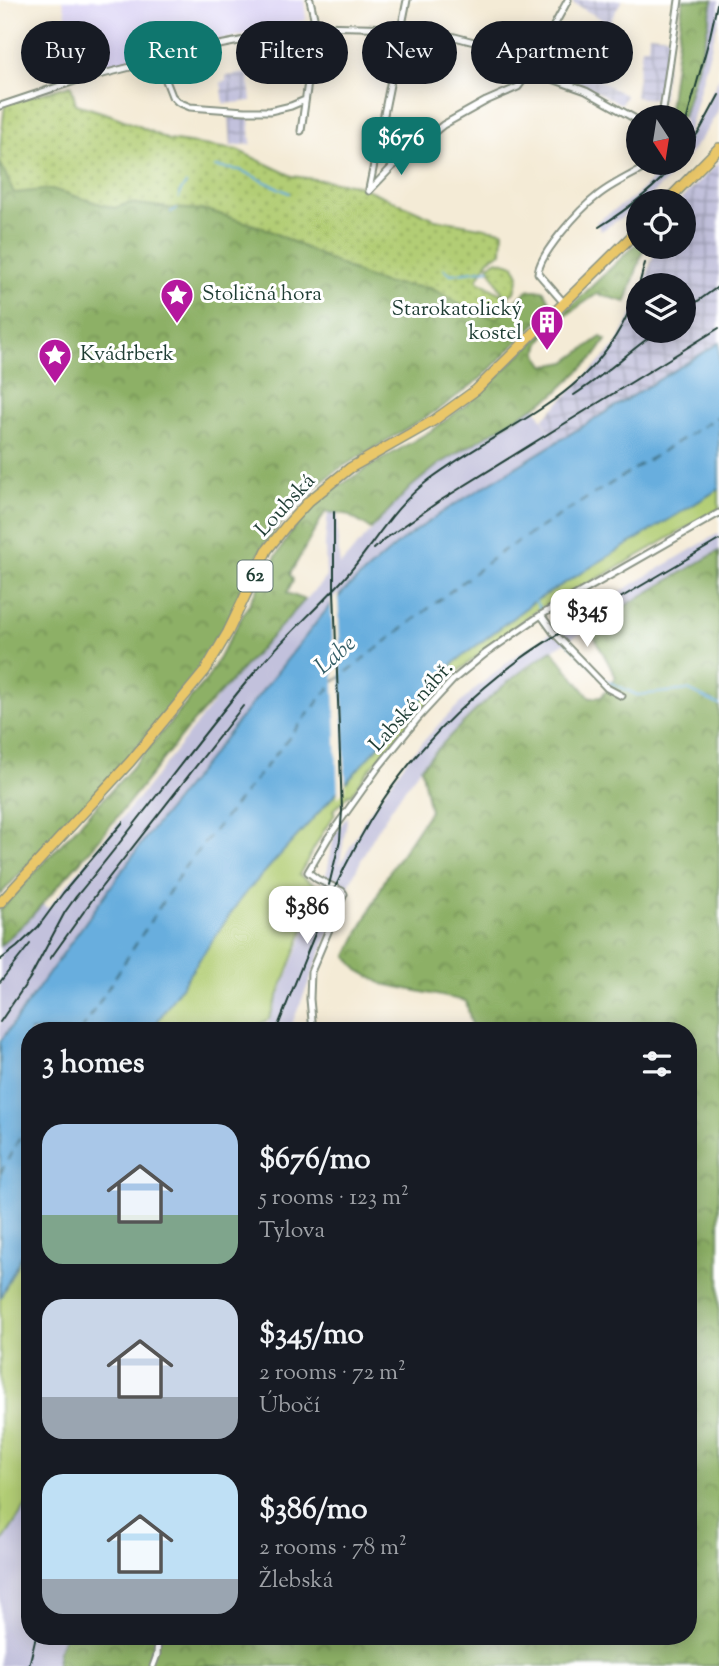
<!DOCTYPE html>
<html lang="en">
<head>
<meta charset="utf-8">
<style>
  :root { --surface:#171b24; --page:#20242c; --text:#f1f3f6; --muted:#9ea1a6; --accent:#0f766e }
  body { margin:0; font-family:"Sorts Mill Goudy",serif; background:var(--page); color:var(--text); height:100vh; display:flex; flex-direction:column; font-size:26px; white-space:nowrap }
  * { box-sizing:border-box; margin:0 }
  p { font-size:23px; color:var(--muted) }
  .icon { flex:none; width:38px; height:38px; fill:none; stroke:currentColor; stroke-width:2; stroke-linecap:round; stroke-linejoin:round }
  .map { position:relative; flex:1; overflow:hidden }
  .details { position:absolute; left:21px; top:1022px; width:676px; height:623px; display:flex; flex-direction:column; background:var(--surface); border-radius:28px; box-shadow:0 4px 18px #0003 }
  .details>* { flex:none }
  .top-card { position:absolute; left:21px; top:21px; width:677px; height:63px; display:flex; gap:14px }
  .needle { width:46px; rotate:168deg }
  .fabs { position:absolute; left:626px; top:105px; display:grid; gap:14px }
  .fabs a { display:grid; place-items:center; width:70px; height:70px; border-radius:50%; background:var(--surface); box-shadow:0 4px 18px #0003; font-size:35px }
  .price { position:absolute; translate:-50% -60px; padding:0 16px; border-radius:14px; background:#fff; color:#222; font-size:23px; line-height:46px; filter:drop-shadow(0 2px 4px #0008) }
  .price::after { content:''; position:absolute; left:50%; top:42px; width:21px; height:16px; margin-left:-10px; background:inherit; clip-path:polygon(0 0,100% 0,50% 100%) }
  .price.selected { background:var(--accent); color:#fff }
  ul { padding:0; list-style:none }
  li { display:flex; align-items:center; gap:21px; height:175px; padding:0 21px }
  li span { display:grid; place-items:center; flex:none; width:196px; height:140px; border-radius:21px; color:#555 }
  li>.icon { margin-inline-start:auto }
  span .icon { width:84px; height:84px; fill:#fffc; stroke-width:1 }
  li b { font-size:30px }
  h2 { display:flex; justify-content:space-between; align-items:center; height:84px; padding:0 21px; font-size:30px }
  .chip { padding:0 24px; border-radius:32px; background:var(--surface); box-shadow:0 4px 18px #0003; font-size:24px; line-height:63px }
  .chip.selected { background:var(--accent); color:#fff }
  .map>svg:first-child { display:block }
  .built { fill:#ddd5f6 }
  .industrial { fill:url(#industrial-grid) }
  .railway { fill:#c2c1dc }
  .grass { fill:#b2cd74; stroke:#688554; stroke-width:2 }
  .forest { fill:url(#forest-crowns); stroke:#56764d; stroke-width:2 }
  .park { fill:url(#park-dots); stroke:#688554; stroke-width:2 }
  .water { fill:#68aede; stroke:#447689; stroke-width:2 }
  .pier { fill:#f4ebd6 }
  .lines { fill:none; stroke-linecap:round; stroke-linejoin:round }
  .stream { stroke:#68aede; stroke-width:2 }
  .ferry { stroke:#355f67; stroke-width:2; stroke-dasharray:9 7; stroke-linecap:butt }
  .minor-casing { stroke:#8a9485; stroke-width:9 }
  .primary-casing { stroke:#8a9485; stroke-width:12 }
  .minor { stroke:#fff; stroke-width:5 }
  .primary { stroke:#eac769; stroke-width:9 }
  .rail { stroke:#1f3d34; stroke-width:2 }
  .labels { text-anchor:middle; dominant-baseline:central; stroke-width:6; stroke-linejoin:round; paint-order:stroke }
  .shield { fill:#fff; stroke:#627771; stroke-width:2 }
  .shield-label { font-size:19px; font-weight:bold; fill:#1f3d34 }
  .poi-label { font-size:21px; fill:#1f3d34; stroke:#fff; text-anchor:start }
  .street-label { font-size:21px; fill:#1f3d34; stroke:#fff }
  .water-label { font-size:23px; font-style:italic; fill:#355f67; stroke:#fff }
</style>
</head>
<body>
<div class="map">
<svg width="719" height="1666" viewBox="0 0 719 1666">
  <defs>
    <pattern id="industrial-grid" width="8" height="8" patternUnits="userSpaceOnUse" patternTransform="scale(1.75)"><rect width="8" height="8" fill="#c2c1dc"/><path d="M0 4h8M4 0v8" fill="none" stroke="#9d9eb3"/></pattern>
    <pattern id="forest-crowns" width="20" height="18" patternUnits="userSpaceOnUse" patternTransform="scale(1.75)"><rect width="20" height="18" fill="#8db066"/><path d="M2 6a3 3 0 1 1 6 0M12 15a3 3 0 1 1 6 0" fill="none" stroke="#739055"/></pattern>
    <pattern id="park-dots" width="8" height="8" patternUnits="userSpaceOnUse" patternTransform="scale(1.75)"><rect width="8" height="8" fill="#b2cd74"/><path d="M2 2h.1M6 6h.1" fill="none" stroke="#90a860" stroke-width="1.8" stroke-linecap="round"/></pattern>
  </defs>
  <rect width="100%" height="100%" fill="#fff"/>
  <filter id="ink" filterUnits="userSpaceOnUse"><feTurbulence type="fractalNoise" baseFrequency=".0143" numOctaves="2"/><feDisplacementMap in="SourceGraphic" scale="14" xChannelSelector="R" yChannelSelector="G"/><feConvolveMatrix kernelMatrix="1 2 1 2 8 2 1 2 1" color-interpolation-filters="sRGB"/></filter>
  <filter id="wash" filterUnits="userSpaceOnUse"><feTurbulence type="fractalNoise" baseFrequency=".00686" numOctaves="4" result="noise"/><feDisplacementMap in="SourceGraphic" scale="28" xChannelSelector="R" yChannelSelector="G"/><feGaussianBlur stdDeviation="1.57" result="paint"/><feColorMatrix in="noise" values="0 0 0 0 0 0 0 0 0 0 0 0 0 0 0 0 0 1.4 0 .05"/><feComposite in="paint" operator="in"/></filter>
  <g filter="url(#wash)">
    <rect width="100%" height="100%" fill="#f4ebd6"/>
    <path class="built" d="M 63,0 L 304,0 L 306,20 L 79,74 Z"/>
    <path class="industrial" d="M 574,0 L 622,0 L 609,23 L 572,3 Z
      M 649,34 L 670,36 L 662,100 L 635,97 L 642,47 L 648,47 Z
      M 550,44 L 567,53 L 592,53 L 591,69 L 597,71 L 595,78 L 626,96 L 621,104 L 540,62 Z
      M 248,73 L 251,101 L 224,104 L 221,82 L 226,81 L 226,76 Z
      M 249,114 L 251,144 L 231,146 L 229,115 Z
      M 719,162 L 719,343 L 556,442 L 543,419 L 616,346 L 639,301 L 639,331 L 684,331 L 684,285 L 644,285 L 656,247 L 684,247 L 684,201 L 679,201 Z"/>
    <path class="railway" d="M 713,0 L 719,0 L 719,18 L 686,140 L 684,140 L 684,117 L 683,117 L 706,35 Z
      M 719,77 L 719,106 L 717,113 L 705,133 L 684,161 L 684,144 L 704,111 Z
      M 669,163 L 683,163 L 666,181 L 644,201 L 639,201 L 639,206 L 601,231 L 596,222 L 634,197 Z
      M 535,407 L 556,442 L 444,511 L 400,542 L 344,591 L 328,608 L 144,840 L 0,1042 L 0,946 L 41,904 L 48,908 L 144,791 L 232,679 L 326,578 L 325,545 L 328,511 L 338,512 L 337,533 L 340,565 L 411,487 L 437,465 Z
      M 719,533 L 719,551 L 595,624 L 527,666 L 487,699 L 452,733 L 421,767 L 405,788 L 381,824 L 365,852 L 348,887 L 289,1031 L 249,1031 L 267,1026 L 319,897 L 328,868 L 334,834 L 348,815 L 339,867 L 367,816 L 409,757 L 441,722 L 476,688 L 518,654 L 544,637 Z
      M 30,1500 L 30,1636 L 63,1636 L 57,1666 L 0,1666 L 0,1545 Z"/>
    <path class="grass" d="M 719,489 L 719,509 L 608,573 L 533,612 L 505,634 L 454,675 L 368,771 L 351,795 L 349,794 L 333,811 L 335,814 L 325,829 L 299,875 L 320,888 L 269,1019 L 248,1031 L 151,1031 L 241,898 L 455,662 L 532,603 Z
      M 30,1239 L 30,1500 L 0,1545 L 0,1298 Z"/>
    <path class="forest" d="M 683,0 L 713,0 L 706,35 L 683,117 L 668,117 Z
      M 0,162 L 14,193 L 52,189 L 114,208 L 129,203 L 170,208 L 207,210 L 264,228 L 364,276 L 384,283 L 431,288 L 476,313 L 497,318 L 528,290 L 543,290 L 553,306 L 481,378 L 441,408 L 337,470 L 309,492 L 288,514 L 263,546 L 224,629 L 199,672 L 127,759 L 0,895 Z
      M 639,241 L 639,247 L 644,247 L 626,302 L 597,294 C 581,305 538,331 538,352 C 538,358 542,362 545,366 L 566,362 L 601,337 L 606,340 L 595,356 L 554,395 L 438,465 L 411,487 L 371,529 L 346,514 L 325,512 L 290,574 L 293,580 L 287,593 L 305,600 L 187,729 L 98,841 L 28,920 L 0,946 L 0,910 L 130,770 L 207,679 L 276,556 L 292,531 L 319,499 L 364,470 L 434,429 L 475,398 Z
      M 719,551 L 719,1666 L 57,1666 L 59,1650 L 64,1636 L 688,1636 L 688,1031 L 473,1031 L 466,1001 L 383,984 L 358,970 L 347,956 L 388,874 L 430,811 L 421,767 C 461,723 502,682 552,650 L 590,698 L 601,697 L 616,677 L 589,627 Z"/>
    <path class="park" d="M 71,85 L 76,104 L 111,115 L 141,127 L 168,140 L 237,150 L 292,176 L 357,185 L 435,219 L 503,231 L 502,252 L 489,259 L 477,280 L 504,296 L 488,265 L 498,260 L 514,265 L 519,275 L 515,292 L 505,297 L 514,303 L 497,318 L 476,313 L 431,288 L 384,283 L 364,276 L 264,228 L 207,210 L 170,208 L 129,203 L 114,208 L 52,189 L 14,193 L 0,162 L 0,147 L 5,104 Z"/>
    <path class="water" d="M 719,343 L 719,489 L 532,603 L 455,662 L 241,898 L 151,1031 L 30,1031 L 30,1239 L 0,1298 L 0,1042 L 144,840 L 328,608 L 344,591 L 400,542 L 444,511 Z"/>
    <path class="pier" d="M 338,593 L 346,789 L 338,798 L 331,600 Z"/>
    <g class="lines">
      <path class="stream" d="M 215,167 L 240,170 L 289,193
        M 179,198 L 180,192 L 186,184
        M 171,212 L 177,208
        M 444,269 L 451,274 L 489,269
        M 535,601 L 542,611
        M 555,630 L 605,680 L 637,695 L 688,690 L 719,705"/>
      <path class="ferry" d="M 81,1031 L 184,868 L 334,682 L 501,552 L 719,416
        M 0,1174 L 30,1119"/>
    </g>
  </g>
  <g filter="url(#ink)">
    <g class="lines">
      <defs>
        <path id="minor" d="M 158,60 L 172,96 L 178,102 L 190,107 L 245,111 L 270,111 L 291,106 L 305,100
          M 0,106 L 75,81 L 214,46 L 316,26 L 401,28 L 447,35 L 478,43 L 507,54 L 526,62 L 530,71 L 586,91 L 639,121
          M 662,117 L 679,0
          M 301,131 L 316,26 L 310,0
          M 369,189 L 407,0
          M 369,191 L 392,167 L 443,125 L 486,101 L 518,87 L 530,71 L 533,64 L 568,0
          M 564,303 L 538,273 C 540,253 580,209 597,196 C 611,184 637,172 654,163
          M 541,615 L 554,633 L 607,688 L 622,696
          M 313,1031 L 310,999 L 311,972 L 344,894 L 342,891 L 317,879 L 308,872 L 328,838 L 377,769 L 418,718 L 454,679 L 486,653 L 541,615 L 719,513
          M 408,1031 L 459,1028 L 478,1029
          M 153,1666 L 157,1655 L 158,1636"/>
        <path id="primary" d="M 667,201 L 719,148
          M 0,903 L 130,762 L 205,671 L 228,632 L 267,550 L 286,526 L 309,501 L 350,468 L 433,421 L 476,390 L 639,229"/>
      </defs>
      <use href="#minor" class="minor-casing"/>
      <use href="#primary" class="primary-casing"/>
      <use href="#minor" class="minor"/>
      <use href="#primary" class="primary"/>
      <path class="rail" d="M 684,129 L 710,36 L 718,0
        M 684,153 L 700,130 L 719,95
        M 599,227 C 628,209 654,189 676,163
        M 639,285 L 645,263
        M 684,311 L 719,286
        M 574,395 C 604,376 629,351 658,331
        M 374,549 L 385,539 L 438,502 L 719,328
        M 329,885 L 340,840 L 342,811 L 334,590 L 334,512
        M 50,959 L 100,889 L 243,706
        M 0,960 L 17,947 L 38,927 L 63,893 L 123,822
        M 0,982 L 30,944
        M 0,1022 L 30,978 L 65,912 L 75,898 C 136,825 192,747 253,674 C 280,642 312,613 341,582 C 373,547 390,509 430,479 C 515,416 602,398 639,286
        M 276,1031 C 308,952 336,871 383,800 C 419,746 467,699 519,660 C 546,640 576,623 605,607 C 643,585 681,562 719,540
        M 29,1666 L 36,1636"/>
    </g>
  </g>
  <defs>
    <symbol id="sight-pin" viewBox="-11 -11 22 30"><path d="M0 17L-7.5 6A9.5 9.5 0 1 1 7.5 6Z" fill="#b5179e" stroke="#fff"/><path d="M0-6L1.8-2.2L6-1.7L2.9 1.2L3.7 5.4L0 3.3L-3.7 5.4L-2.9 1.2L-6-1.7L-1.8-2.2Z" fill="#fff"/></symbol>
    <symbol id="building-pin" viewBox="-11 -11 22 30"><path d="M0 17L-7.5 6A9.5 9.5 0 1 1 7.5 6Z" fill="#b5179e" stroke="#fff"/><path d="M-4-6H4V6H1V3H-1V6H-4ZM-2.5-4.3h1.7v1.8h-1.7ZM.8-4.3h1.7v1.8H.8ZM-2.5-1h1.7V.8h-1.7ZM.8-1h1.7V.8H.8Z" fill="#fff"/></symbol>
  </defs>
  <g fill-rule="evenodd">
    <use href="#sight-pin" x="158" y="276" width="38" height="52"/>
    <use href="#building-pin" x="528" y="303" width="38" height="52"/>
    <use href="#sight-pin" x="36" y="336" width="38" height="52"/>
  </g>
  <g class="labels">
    <rect class="shield" x="237.5" y="560.5" width="35" height="31" rx="5"/>
    <g class="shield-label">
      <text x="255" y="576">62</text>
    </g>
    <g class="poi-label">
      <text x="202" y="295">Stoličná hora</text>
      <text x="522" y="310" text-anchor="end">Starokatolický<tspan x="522" dy="24">kostel</tspan></text>
      <text x="80" y="355">Kvádrberk</text>
    </g>
    <g class="street-label">
      <text transform="translate(286 506) rotate(-47)">Loubská</text>
      <text transform="translate(412 707) rotate(-48)">Labské nábř.</text>
    </g>
    <g class="water-label">
      <text transform="translate(336 656) rotate(-41)">Labe</text>
    </g>
  </g>
</svg>
<div class="fabs">
<a><svg class="needle" viewBox="-14 -14 28 28"><path d="M0-13l5 13h-10z" fill="#e53935"/><path d="M0 13l5-13h-10z" fill="#9ea1a6"/></svg></a>
<a><svg class="icon" aria-label="locate" viewBox="0 0 24 24"><circle cx="12" cy="12" r="6"/><path d="M12 2v4M12 18v4M2 12h4M18 12h4"/></svg></a>
<a><svg class="icon" aria-label="layers" viewBox="0 0 24 24"><path d="M12 4l9 5-9 5-9-5zM3 14l9 5 9-5"/></svg></a>
</div>
<b class="price selected" style="left:401px;top:177px">$676</b>
<b class="price" style="left:587px;top:649px">$345</b>
<b class="price" style="left:307px;top:946px">$386</b>
<div class="top-card">
<a class="chip">Buy</a>
<a class="chip selected">Rent</a>
<a class="chip">Filters</a>
<a class="chip">New</a>
<a class="chip">Apartment</a>
</div>
<section class="details">
<h2>3 homes<svg class="icon" aria-label="filters" viewBox="0 0 24 24"><path d="M4 7h16M4 17h16"/><circle cx="9" cy="7" r="2"/><circle cx="15" cy="17" r="2"/></svg></h2>
<ul>
<li><span style="background:linear-gradient(#a9c7e8 65%,#7fa58c 0)"><svg class="icon" aria-label="home" viewBox="0 0 24 24"><path d="M3 11l9-7 9 7M6 9v11h12V9"/></svg></span><div><b>$676/mo</b><p>5 rooms · 123 m²</p><p>Tylova</p></div></li>
<li><span style="background:linear-gradient(#c9d6e8 70%,#9aa5b1 0)"><svg class="icon" aria-label="home" viewBox="0 0 24 24"><path d="M3 11l9-7 9 7M6 9v11h12V9"/></svg></span><div><b>$345/mo</b><p>2 rooms · 72 m²</p><p>Úbočí</p></div></li>
<li><span style="background:linear-gradient(#bfe0f5 75%,#9aa5b1 0)"><svg class="icon" aria-label="home" viewBox="0 0 24 24"><path d="M3 11l9-7 9 7M6 9v11h12V9"/></svg></span><div><b>$386/mo</b><p>2 rooms · 78 m²</p><p>Žlebská</p></div></li>
</ul>
</section>
</div>
</body>
</html>
